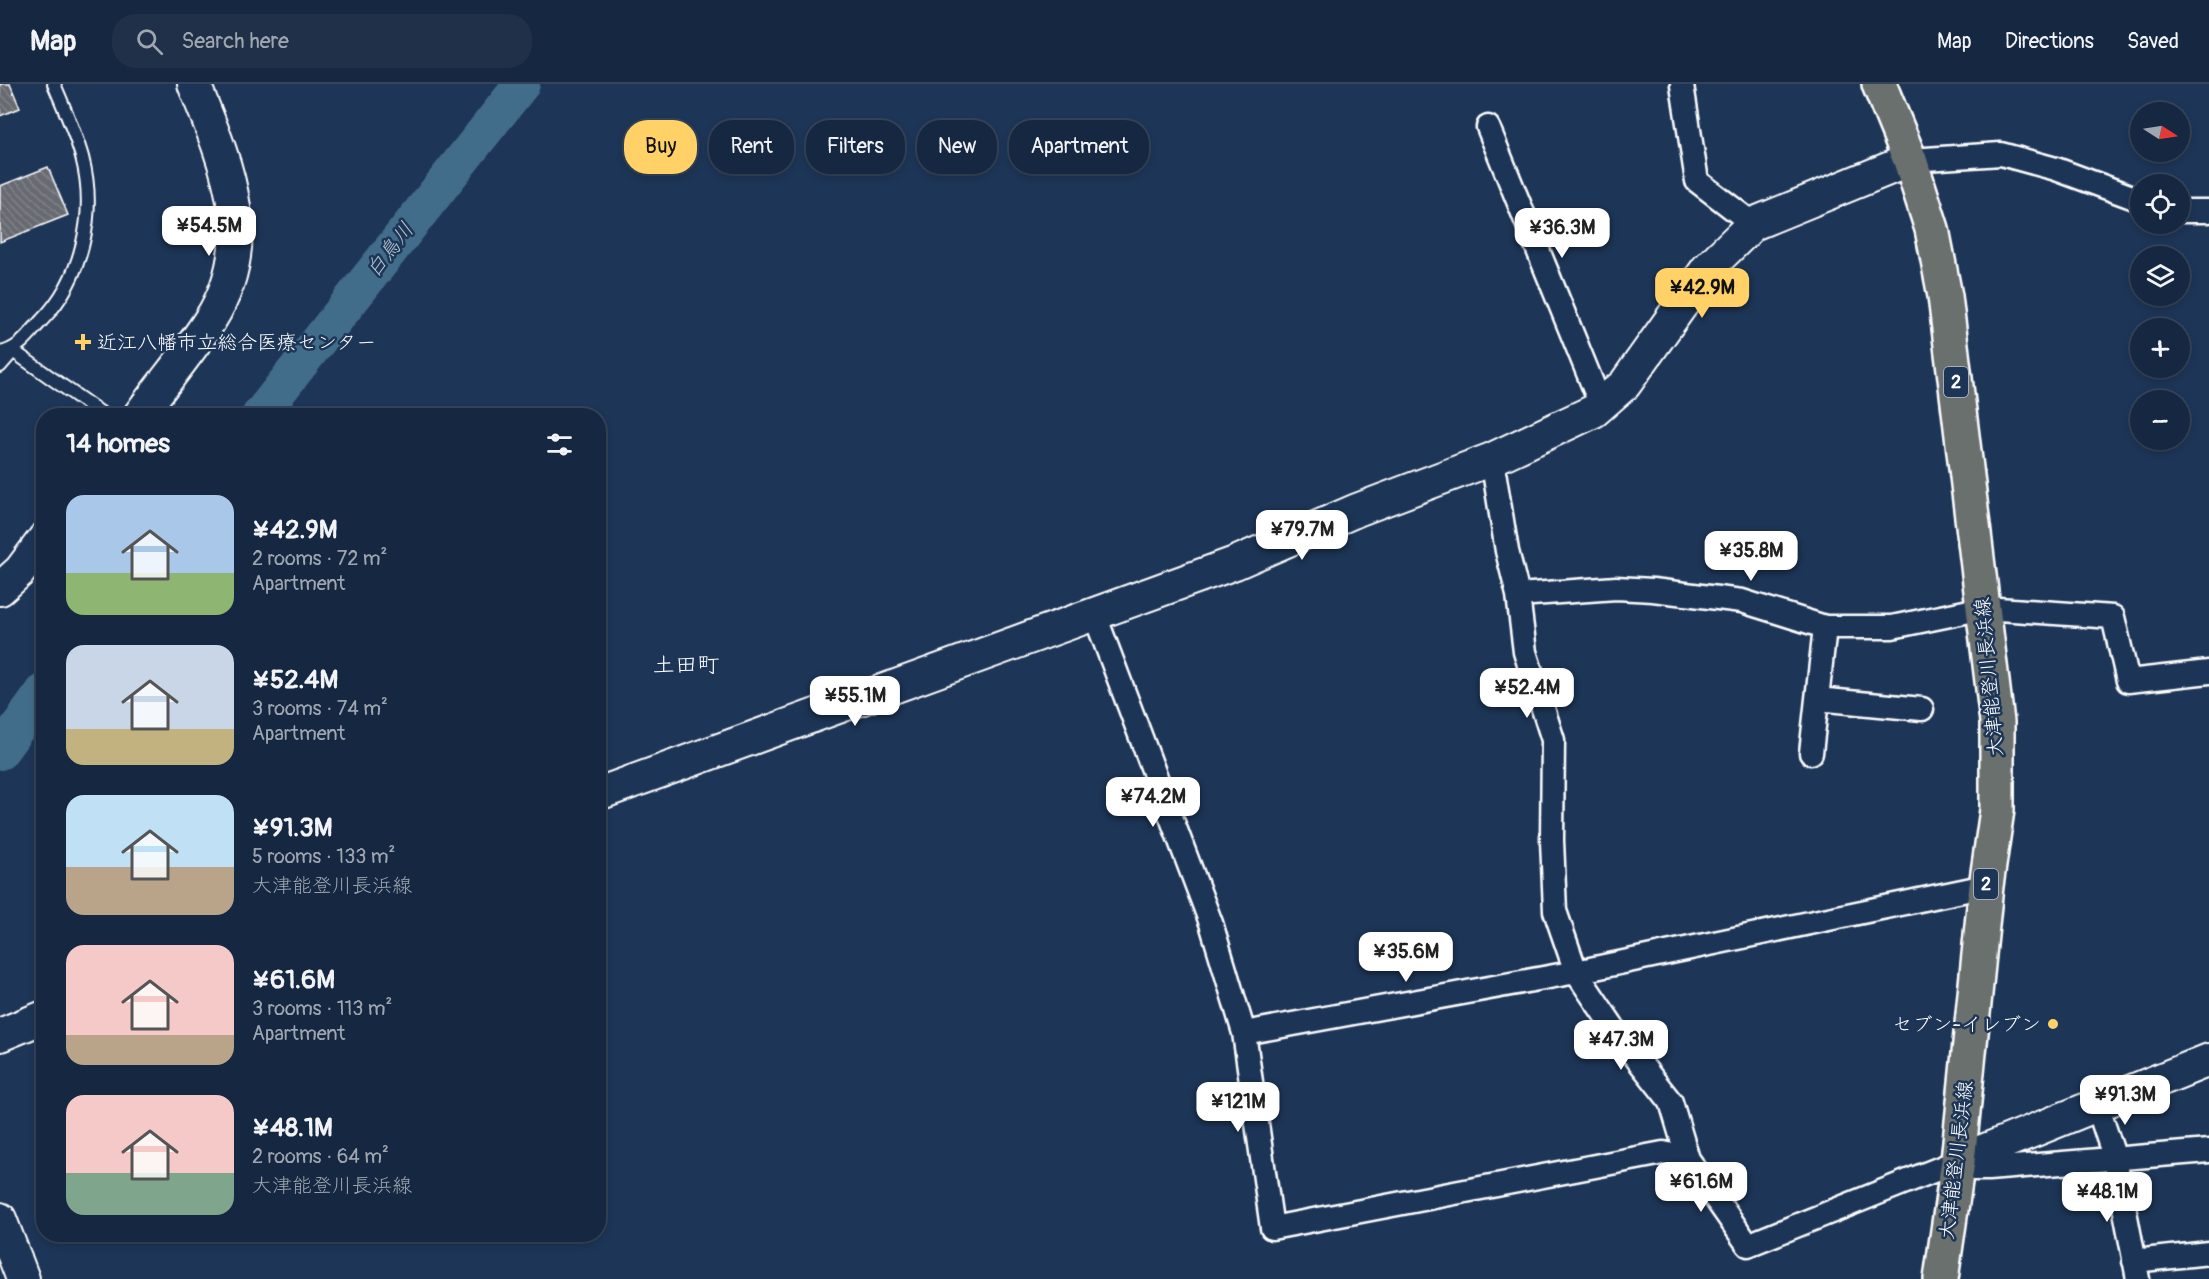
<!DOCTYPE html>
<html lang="en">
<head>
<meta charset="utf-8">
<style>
  :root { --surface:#162841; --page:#1f3048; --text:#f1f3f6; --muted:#9ea6b1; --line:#35445a; --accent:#ffd166 }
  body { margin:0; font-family:Pangolin,"Klee One",sans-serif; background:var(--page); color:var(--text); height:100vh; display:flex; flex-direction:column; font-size:22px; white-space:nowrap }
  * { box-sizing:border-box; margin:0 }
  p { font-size:20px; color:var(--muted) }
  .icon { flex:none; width:33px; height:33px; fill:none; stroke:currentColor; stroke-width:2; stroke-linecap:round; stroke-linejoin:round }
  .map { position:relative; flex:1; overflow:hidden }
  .details { position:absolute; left:36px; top:324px; width:570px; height:834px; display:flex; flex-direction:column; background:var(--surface); border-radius:24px; box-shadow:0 3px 9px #0003,0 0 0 2px var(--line) }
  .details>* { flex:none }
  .hud { position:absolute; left:624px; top:36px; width:570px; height:54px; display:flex; gap:12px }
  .needle { width:39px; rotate:102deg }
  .tools { position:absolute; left:2130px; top:18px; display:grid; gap:12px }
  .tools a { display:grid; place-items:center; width:60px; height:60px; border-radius:50%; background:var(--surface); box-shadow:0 3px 9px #0003,0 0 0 2px var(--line); font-size:30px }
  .price { position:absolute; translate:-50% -51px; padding:0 14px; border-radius:12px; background:#fff; color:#222; font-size:20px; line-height:39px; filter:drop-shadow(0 2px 3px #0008) }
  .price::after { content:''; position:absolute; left:50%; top:36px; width:18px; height:14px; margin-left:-9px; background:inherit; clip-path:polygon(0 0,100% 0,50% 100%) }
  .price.on { background:var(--accent); color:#111 }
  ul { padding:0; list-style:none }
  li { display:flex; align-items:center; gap:18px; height:150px; padding:0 30px }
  li span { display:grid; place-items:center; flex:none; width:168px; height:120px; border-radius:18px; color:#555 }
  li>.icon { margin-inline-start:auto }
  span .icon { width:72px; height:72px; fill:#fffc; stroke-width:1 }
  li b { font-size:26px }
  h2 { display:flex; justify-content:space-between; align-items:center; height:72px; padding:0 30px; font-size:26px }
  .tag { padding:0 21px; border-radius:24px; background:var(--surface); box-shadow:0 3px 9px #0003,0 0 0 2px var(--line); font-size:21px; line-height:54px }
  .tag.on { background:var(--accent); color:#111 }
  header { display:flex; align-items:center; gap:36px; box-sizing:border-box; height:84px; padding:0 30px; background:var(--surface); border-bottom:2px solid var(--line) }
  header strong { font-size:28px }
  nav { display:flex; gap:33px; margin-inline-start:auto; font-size:21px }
  .search { width:420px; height:54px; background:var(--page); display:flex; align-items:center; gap:15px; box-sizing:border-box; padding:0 21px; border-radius:24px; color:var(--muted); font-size:22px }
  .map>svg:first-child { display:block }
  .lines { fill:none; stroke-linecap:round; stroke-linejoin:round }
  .river { stroke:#426d8a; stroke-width:36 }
  .building { fill:url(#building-back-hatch); stroke:#fff; stroke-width:1.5 }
  .lane-casing { stroke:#fff; stroke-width:16 }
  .street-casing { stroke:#fff; stroke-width:27 }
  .secondary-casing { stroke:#fff; stroke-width:36 }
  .primary-casing { stroke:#fff; stroke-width:38 }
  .lane { stroke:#1d3557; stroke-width:12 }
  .street { stroke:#1d3557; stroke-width:22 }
  .secondary { stroke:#1d3557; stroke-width:32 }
  .primary { stroke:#6b706d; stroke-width:33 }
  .poi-dot { fill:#ffd166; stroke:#1d3557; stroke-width:2 }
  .labels { text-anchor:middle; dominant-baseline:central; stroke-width:5; stroke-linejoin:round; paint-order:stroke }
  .shield { fill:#1d3557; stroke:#bbc2cd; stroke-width:1.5 }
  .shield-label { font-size:18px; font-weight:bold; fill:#fff }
  .poi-label { font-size:20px; fill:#fff; stroke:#1d3557; text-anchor:start }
  .street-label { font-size:20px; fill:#fff; stroke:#1d3557 }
  .water-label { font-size:21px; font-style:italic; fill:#b3c5d0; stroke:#1d3557 }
  .quarter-label { font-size:22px; fill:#fff; stroke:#1d3557 }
</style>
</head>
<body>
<header>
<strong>Map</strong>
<div class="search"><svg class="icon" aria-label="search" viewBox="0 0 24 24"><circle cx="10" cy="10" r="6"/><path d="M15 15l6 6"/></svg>Search here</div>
<nav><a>Map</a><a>Directions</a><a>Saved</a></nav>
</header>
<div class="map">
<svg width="2209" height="1195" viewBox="0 0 2209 1195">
  <defs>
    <pattern id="building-back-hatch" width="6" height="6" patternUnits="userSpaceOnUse" patternTransform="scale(1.5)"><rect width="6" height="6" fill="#686b72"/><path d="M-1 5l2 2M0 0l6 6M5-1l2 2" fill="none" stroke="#7f8187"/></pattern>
  </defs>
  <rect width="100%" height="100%" fill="#1d3557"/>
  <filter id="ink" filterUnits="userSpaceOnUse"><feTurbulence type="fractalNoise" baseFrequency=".0167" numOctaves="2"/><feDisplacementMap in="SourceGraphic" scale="12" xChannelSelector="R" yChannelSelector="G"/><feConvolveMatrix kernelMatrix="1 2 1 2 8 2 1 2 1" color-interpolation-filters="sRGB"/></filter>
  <g filter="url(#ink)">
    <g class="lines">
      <path class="river" d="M 259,332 L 522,0
        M 0,668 L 44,607"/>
    </g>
    <path class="building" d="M 0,0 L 10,0 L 20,24 L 0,32 Z
      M 48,83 L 68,131 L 0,158 L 0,102 Z"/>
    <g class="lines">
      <defs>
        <path id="lane" d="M 0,269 C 19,266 29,250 42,236 C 82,195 97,129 82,73 C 75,48 64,24 54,0
          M 0,282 L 13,267 L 105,332"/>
        <path id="street" d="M 1682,1 L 1697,97 L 1753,140
          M 1488,43 L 1601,321
          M 1910,76 L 2001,70 L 2056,85 L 2140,116
          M 2180,127 L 2209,127
          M 1492,375 L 1507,467 L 1518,511 L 1525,568 L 1553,656 L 1552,756 L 1555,827 L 1576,888 L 1622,956 L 1671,1018 L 1688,1075 L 1748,1161 L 1958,1077 L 1970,1085 L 1988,1085 L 2209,1067
          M 1518,511 L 1616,504 L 1653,506 L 1742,517 L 1825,543 L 1892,543 L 1984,524 L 2113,533 L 2128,597 L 2209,588
          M 1094,529 L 1211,839 L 1244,949 L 1272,1144 L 1663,1069 L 1688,1075
          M 1817,615 L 1922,625
          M 1811,669 L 1825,543
          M 1244,949 L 1576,888 L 1986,802
          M 2097,1021 L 2115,1075 L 2138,1195
          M 2134,1177 L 2209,1169"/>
        <path id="secondary" d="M 139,332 C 162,300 189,269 210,236 C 261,156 226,79 194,0
          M 0,505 L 20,487 L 44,455
          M 598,710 L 1235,479 L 1357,426 L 1492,375 L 1594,327 L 1625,300 L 1707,185 L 1753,140 L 1910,76
          M 0,951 L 44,933
          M 1958,1077 L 2209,976
          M 0,1135 L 23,1195"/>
        <path id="primary" d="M 1879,0 L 1910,76 L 1932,145 L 1945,212 L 1997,638 L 1997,726 L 1986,802 L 1958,1077 L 1941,1195"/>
      </defs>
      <use href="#lane" class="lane-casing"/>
      <use href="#street" class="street-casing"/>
      <use href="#secondary" class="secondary-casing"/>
      <use href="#primary" class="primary-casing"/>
      <use href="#lane" class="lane"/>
      <use href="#street" class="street"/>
      <use href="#secondary" class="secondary"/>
      <use href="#primary" class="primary"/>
    </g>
  </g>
  <g class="poi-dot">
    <path d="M80 249h6v6h6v6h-6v6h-6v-6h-6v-6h6z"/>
    <circle cx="2053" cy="940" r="6"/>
  </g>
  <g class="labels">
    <g class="shield">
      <rect x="1944" y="283" width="24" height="30" rx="4.5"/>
      <rect x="1974" y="785" width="24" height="30" rx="4.5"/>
    </g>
    <g class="shield-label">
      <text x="1956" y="298">2</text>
      <text x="1986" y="800">2</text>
    </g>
    <g class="poi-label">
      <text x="97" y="258">近江八幡市立総合医療センター</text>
      <text x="2041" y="940" text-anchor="end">セブン-イレブン</text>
    </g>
    <g class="street-label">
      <text transform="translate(1989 593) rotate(-95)">大津能登川長浜線</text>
      <text transform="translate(1956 1076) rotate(-83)">大津能登川長浜線</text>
    </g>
    <g class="water-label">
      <text transform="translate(390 166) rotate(-52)">白鳥川</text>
    </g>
    <g class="quarter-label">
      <text x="686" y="581">土田町</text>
    </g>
  </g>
</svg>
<div class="tools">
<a><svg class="needle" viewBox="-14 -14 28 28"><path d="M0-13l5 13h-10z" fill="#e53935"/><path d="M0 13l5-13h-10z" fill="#9ea6b1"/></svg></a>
<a><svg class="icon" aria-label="locate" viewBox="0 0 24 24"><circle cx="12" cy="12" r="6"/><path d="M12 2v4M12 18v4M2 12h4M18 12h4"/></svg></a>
<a><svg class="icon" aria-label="layers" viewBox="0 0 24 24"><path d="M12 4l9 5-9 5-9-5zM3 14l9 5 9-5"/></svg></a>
<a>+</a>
<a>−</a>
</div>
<b class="price" style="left:209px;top:173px">¥54.5M</b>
<b class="price" style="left:1562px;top:175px">¥36.3M</b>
<b class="price on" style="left:1702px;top:235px">¥42.9M</b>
<b class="price" style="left:1302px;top:477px">¥79.7M</b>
<b class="price" style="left:1751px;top:498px">¥35.8M</b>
<b class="price" style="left:1527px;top:635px">¥52.4M</b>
<b class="price" style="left:855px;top:643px">¥55.1M</b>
<b class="price" style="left:1153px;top:744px">¥74.2M</b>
<b class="price" style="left:1406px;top:899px">¥35.6M</b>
<b class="price" style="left:1621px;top:987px">¥47.3M</b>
<b class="price" style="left:2125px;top:1042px">¥91.3M</b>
<b class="price" style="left:1238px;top:1049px">¥121M</b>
<b class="price" style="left:1701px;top:1129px">¥61.6M</b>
<b class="price" style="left:2107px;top:1139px">¥48.1M</b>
<div class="hud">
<a class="tag on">Buy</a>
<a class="tag">Rent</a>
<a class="tag">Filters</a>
<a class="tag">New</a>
<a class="tag">Apartment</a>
</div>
<section class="details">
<h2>14 homes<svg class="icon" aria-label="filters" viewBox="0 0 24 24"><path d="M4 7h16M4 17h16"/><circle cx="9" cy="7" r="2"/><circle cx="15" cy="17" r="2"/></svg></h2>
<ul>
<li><span style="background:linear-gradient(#a9c7e8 65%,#8fb573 0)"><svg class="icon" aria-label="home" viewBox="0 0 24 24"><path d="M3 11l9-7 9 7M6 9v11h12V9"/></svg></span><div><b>¥42.9M</b><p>2 rooms · 72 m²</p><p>Apartment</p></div></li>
<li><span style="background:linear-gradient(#c9d6e8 70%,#c2b280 0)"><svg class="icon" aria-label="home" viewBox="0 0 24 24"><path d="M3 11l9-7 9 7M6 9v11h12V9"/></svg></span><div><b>¥52.4M</b><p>3 rooms · 74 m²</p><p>Apartment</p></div></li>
<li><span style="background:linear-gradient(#bfe0f5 60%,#b9a48a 0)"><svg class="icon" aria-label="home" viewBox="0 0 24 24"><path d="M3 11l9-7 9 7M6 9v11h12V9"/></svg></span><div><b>¥91.3M</b><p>5 rooms · 133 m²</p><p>大津能登川長浜線</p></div></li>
<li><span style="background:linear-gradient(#f6c9c9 75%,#b9a48a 0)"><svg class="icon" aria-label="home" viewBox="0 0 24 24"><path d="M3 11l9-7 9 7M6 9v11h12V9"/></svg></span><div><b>¥61.6M</b><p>3 rooms · 113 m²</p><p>Apartment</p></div></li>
<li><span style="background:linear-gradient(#f6c9c9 65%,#7fa58c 0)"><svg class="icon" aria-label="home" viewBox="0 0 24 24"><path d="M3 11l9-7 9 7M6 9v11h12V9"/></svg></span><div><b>¥48.1M</b><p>2 rooms · 64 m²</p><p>大津能登川長浜線</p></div></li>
</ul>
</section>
</div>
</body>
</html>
